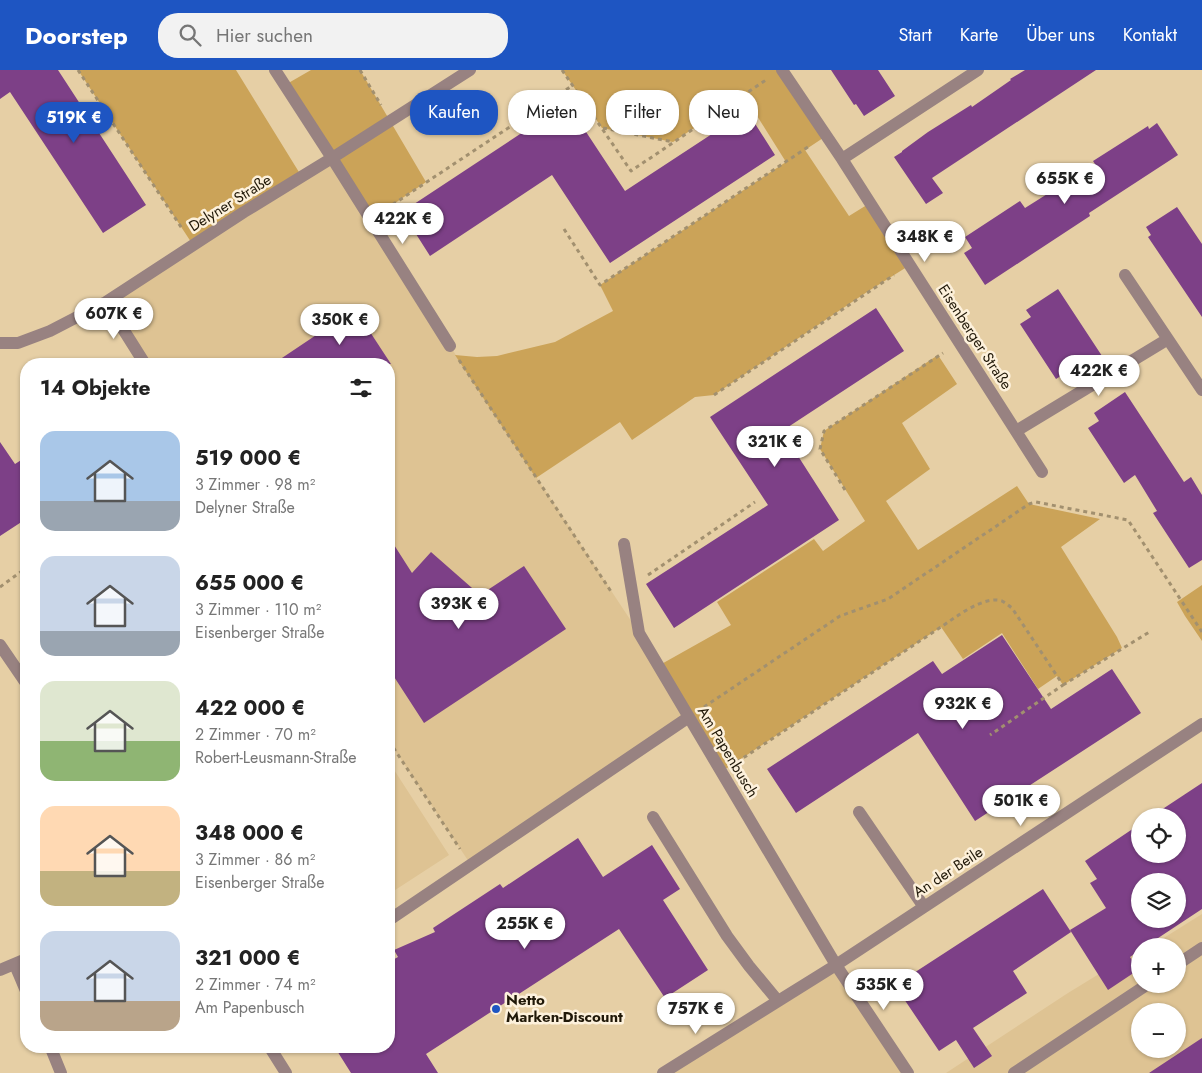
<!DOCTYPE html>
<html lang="de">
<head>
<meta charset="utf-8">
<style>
  :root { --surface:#fff; --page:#f2f2f2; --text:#222; --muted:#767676; --accent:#1e55c2 }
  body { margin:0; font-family:Jost,sans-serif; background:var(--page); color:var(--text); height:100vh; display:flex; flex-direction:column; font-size:19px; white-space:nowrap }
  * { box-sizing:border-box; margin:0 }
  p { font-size:16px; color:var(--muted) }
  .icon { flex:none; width:28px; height:28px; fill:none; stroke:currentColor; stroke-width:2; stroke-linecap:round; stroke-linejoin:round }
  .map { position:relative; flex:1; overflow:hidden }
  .side { position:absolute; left:20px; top:288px; width:375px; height:695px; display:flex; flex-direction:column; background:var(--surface); border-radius:20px; box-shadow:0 1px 4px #0004 }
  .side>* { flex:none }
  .hud { position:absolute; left:410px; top:20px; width:475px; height:45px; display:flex; gap:10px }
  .controls { position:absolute; left:1131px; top:738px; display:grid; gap:10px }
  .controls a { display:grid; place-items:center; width:55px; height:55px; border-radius:50%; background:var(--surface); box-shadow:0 1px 4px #0004; font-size:25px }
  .price { position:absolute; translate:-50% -42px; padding:0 11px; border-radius:18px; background:#fff; color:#222; font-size:16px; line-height:32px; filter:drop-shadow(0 1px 2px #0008) }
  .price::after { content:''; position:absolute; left:50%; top:30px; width:15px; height:11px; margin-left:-8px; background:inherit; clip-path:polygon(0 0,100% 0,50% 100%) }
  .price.current { background:var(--accent); color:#fff }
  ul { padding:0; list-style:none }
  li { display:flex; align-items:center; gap:15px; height:125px; padding:0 20px }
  li span { display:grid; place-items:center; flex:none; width:140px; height:100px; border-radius:15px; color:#555 }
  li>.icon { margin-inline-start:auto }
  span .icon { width:60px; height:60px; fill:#fffc; stroke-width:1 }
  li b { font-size:21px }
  h2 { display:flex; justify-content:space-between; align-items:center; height:60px; padding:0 20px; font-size:21px }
  .tag { padding:0 18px; border-radius:20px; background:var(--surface); box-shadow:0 1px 4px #0004; font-size:18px; line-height:45px }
  .tag.current { background:var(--accent); color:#fff }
  header { display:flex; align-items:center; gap:30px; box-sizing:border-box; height:70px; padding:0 25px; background:var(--accent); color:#fff }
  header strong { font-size:24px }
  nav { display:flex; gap:28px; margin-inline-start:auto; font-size:18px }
  .search { width:350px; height:45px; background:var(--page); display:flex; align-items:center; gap:12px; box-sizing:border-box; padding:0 18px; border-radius:20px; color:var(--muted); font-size:19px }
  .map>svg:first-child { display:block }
  .built { fill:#dec393; fill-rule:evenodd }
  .green { fill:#cba358 }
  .building { fill:#7d4087; fill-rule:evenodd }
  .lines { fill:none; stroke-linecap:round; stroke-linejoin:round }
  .path { stroke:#a2906f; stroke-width:3; stroke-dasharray:4 4; stroke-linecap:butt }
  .minor { stroke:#988281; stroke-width:12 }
  .poi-dot { fill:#1e55c2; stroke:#fdf1dc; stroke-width:2 }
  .labels { text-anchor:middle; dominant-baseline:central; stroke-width:5; stroke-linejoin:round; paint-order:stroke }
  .street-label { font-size:15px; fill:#201808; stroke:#fdf1dc }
  .poi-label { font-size:15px; font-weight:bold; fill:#201808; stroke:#fdf1dc; text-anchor:start }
</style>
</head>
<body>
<header>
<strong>Doorstep</strong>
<div class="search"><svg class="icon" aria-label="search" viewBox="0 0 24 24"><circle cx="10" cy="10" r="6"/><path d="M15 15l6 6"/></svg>Hier suchen</div>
<nav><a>Start</a><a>Karte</a><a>Über uns</a><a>Kontakt</a></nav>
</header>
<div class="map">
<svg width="1202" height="1003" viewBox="0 0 1202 1003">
  <rect width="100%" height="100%" fill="#e6cfa5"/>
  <path class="built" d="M 332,88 L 450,276 L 639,563 L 689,647 L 471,795 L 389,671 L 389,294 L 146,294 L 106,232 Z
    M 389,692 L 449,785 L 389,824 Z
    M 1202,844 L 1202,1003 L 946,1003 L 1068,923 L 1130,885 L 1135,886 L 1140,883 L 1140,914 L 1178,914 L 1178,876 L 1151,876 ZM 1140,941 L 1178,941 L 1178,979 L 1140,979 Z
    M 836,895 L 908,1003 L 668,1003 Z"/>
  <path class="green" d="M 78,0 L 236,0 L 302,107 L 193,175 Z
    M 311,0 L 360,0 L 426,112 L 370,150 L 285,15 Z
    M 562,0 L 782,0 L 826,66 L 805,80 L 849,146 L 870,133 L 910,195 L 867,222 L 714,325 L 695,327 L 632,370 L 620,352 L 536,408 L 455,285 L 477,287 L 497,286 L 555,272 L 613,241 L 600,215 L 786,92 L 744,25 L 673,72 L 602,58 Z
    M 938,285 L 957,314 L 902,353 L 930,399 L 886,431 L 918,480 L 1017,416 L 1029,434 L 1100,449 L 1061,477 L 1117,567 L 1122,578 L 1063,615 L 1057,606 L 1038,619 L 1002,563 L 963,589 L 941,557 L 721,702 L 658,596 L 731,555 L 717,532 L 814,469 L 823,481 L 865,451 L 820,379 L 824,361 Z
    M 1202,515 L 1202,571 L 1185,546 L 1177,532 Z"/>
  <path class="building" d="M 0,0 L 58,0 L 146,135 L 103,163 L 10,22 L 0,29 Z
    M 831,0 L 878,0 L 895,26 L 864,46 L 856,34 L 854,35 Z
    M 1025,0 L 1096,0 L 932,108 L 943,123 L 926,134 L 894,87 L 902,82 L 902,81 L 928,62 L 971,35 L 972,37 L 1011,10 L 1010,9 Z
    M 567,33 L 625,121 L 747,41 L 775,85 L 610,193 L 552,105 L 430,186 L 402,142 Z
    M 1157,53 L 1178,85 L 1089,143 L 1090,146 L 985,215 L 964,183 L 972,178 L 965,167 L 1020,131 L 1025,138 L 1060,116 L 1061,118 L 1095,94 L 1093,91 L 1148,56 L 1149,59 Z
    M 1177,137 L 1202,174 L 1202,247 L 1148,167 L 1151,165 L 1146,157 Z
    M 1058,219 L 1104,289 L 1072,310 L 1067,302 L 1056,309 L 1020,254 L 1031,247 L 1026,240 Z
    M 876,238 L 904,281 L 782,361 L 839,450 L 674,558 L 646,514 L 768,435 L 710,347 Z
    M 355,239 L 391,294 L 273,294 Z
    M 1125,322 L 1184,412 L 1191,407 L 1202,425 L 1202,490 L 1189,498 L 1153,443 L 1157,441 L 1135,405 L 1124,413 L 1088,358 L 1099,351 L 1094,343 Z
    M 0,372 L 15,394 L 26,387 L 26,449 L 0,466 Z
    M 389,467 L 412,503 L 431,482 L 480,525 L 524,496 L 566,559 L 424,653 L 389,599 Z
    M 1002,565 L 1051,639 L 1112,599 L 1141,643 L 975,751 L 918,663 L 796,743 L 767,699 L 933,591 L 942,604 Z
    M 1202,713 L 1202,839 L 1146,876 L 1140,876 L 1140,880 L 1130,887 L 1138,900 L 1108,920 L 1070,860 L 1106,838 L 1090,813 L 1097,809 L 1085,791 L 1140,754 L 1140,784 L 1178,784 L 1178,746 L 1152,746 ZM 1140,811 L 1178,811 L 1178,849 L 1140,849 Z
    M 578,768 L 603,807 L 652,775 L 680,819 L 663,830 L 708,900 L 665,928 L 619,859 L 426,984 L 438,1003 L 351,1003 L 334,976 L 389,976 L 389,892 L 398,887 L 394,880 L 435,862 L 433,858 L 500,814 L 503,818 Z
    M 1043,819 L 1071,862 L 1013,901 L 1027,923 L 973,958 L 992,986 L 974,998 L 956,970 L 939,981 L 900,923 L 903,910 Z
    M 1202,968 L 1202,1003 L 1149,1003 Z"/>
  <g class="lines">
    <path class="path" d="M 78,0 L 183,160
      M 360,0 L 381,35
      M 562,0 L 631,101 L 766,10
      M 603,58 L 673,72
      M 386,139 L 573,15
      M 564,159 L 600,215 L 811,75
      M 459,290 L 612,523
      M 714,325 L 894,205
      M 845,420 L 820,379 L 824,361 L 943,283
      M 648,505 L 755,432
      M 0,517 L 26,498
      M 1063,615 L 1151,561
      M 704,637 L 840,546 L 888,529 L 1029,434 L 1036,432 L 1128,450 L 1202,562
      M 389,671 L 460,779
      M 737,692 L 941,557 C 956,547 984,525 1002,531 C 1006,533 1009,536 1012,538 L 1063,615 L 990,665"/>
    <path class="minor" d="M 275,0 L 332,88 L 450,276
      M 782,0 L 842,89 L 1042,402
      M 842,89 L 978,0
      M 1125,205 L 1202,320
      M 106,232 L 145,294
      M 0,273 L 18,273 L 50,261 L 106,232 L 244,142 L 332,88 L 470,0
      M 1016,361 L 1168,269
      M 624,474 L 639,563 L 836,895 L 908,1003
      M 0,575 L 26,613
      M 859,742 L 924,837
      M 653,747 L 727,866 L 749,896 L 778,931
      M 389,850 L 689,647
      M 1178,894 L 1202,878
      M 15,895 L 26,921
      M 0,900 L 26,889
      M 50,976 L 61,1003
      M 269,976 L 286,1003
      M 663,1003 L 836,895 L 1202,654
      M 1014,1003 L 1148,914"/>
  </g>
  <circle class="poi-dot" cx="496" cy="939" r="5"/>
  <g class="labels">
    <g class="street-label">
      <text transform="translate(230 133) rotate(-32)">Delyner Straße</text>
      <text transform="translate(975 267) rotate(57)">Eisenberger Straße</text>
      <text transform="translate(728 682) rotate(59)">Am Papenbusch</text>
      <text transform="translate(948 802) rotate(-33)">An der Beile</text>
    </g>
    <g class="poi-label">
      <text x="506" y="930">Netto<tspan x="506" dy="17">Marken-Discount</tspan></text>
    </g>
  </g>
</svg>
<div class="controls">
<a><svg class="icon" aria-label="locate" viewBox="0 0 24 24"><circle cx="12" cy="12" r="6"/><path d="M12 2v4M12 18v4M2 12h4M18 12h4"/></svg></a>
<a><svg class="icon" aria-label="layers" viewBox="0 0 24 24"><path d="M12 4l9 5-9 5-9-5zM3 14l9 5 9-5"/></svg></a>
<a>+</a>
<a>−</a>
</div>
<b class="price current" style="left:74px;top:74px">519K €</b>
<b class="price" style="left:1065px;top:135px">655K €</b>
<b class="price" style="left:403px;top:175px">422K €</b>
<b class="price" style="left:925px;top:193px">348K €</b>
<b class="price" style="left:114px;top:270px">607K €</b>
<b class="price" style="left:340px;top:276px">350K €</b>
<b class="price" style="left:1099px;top:327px">422K €</b>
<b class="price" style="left:775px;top:398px">321K €</b>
<b class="price" style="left:459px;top:560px">393K €</b>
<b class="price" style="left:963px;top:660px">932K €</b>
<b class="price" style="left:1021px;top:757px">501K €</b>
<b class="price" style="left:525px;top:880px">255K €</b>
<b class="price" style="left:884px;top:941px">535K €</b>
<b class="price" style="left:696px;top:965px">757K €</b>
<div class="hud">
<a class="tag current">Kaufen</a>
<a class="tag">Mieten</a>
<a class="tag">Filter</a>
<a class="tag">Neu</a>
</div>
<section class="side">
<h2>14 Objekte<svg class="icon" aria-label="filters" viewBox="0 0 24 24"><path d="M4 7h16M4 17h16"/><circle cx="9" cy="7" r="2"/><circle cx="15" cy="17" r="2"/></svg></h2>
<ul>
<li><span style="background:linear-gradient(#a9c7e8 70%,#9aa5b1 0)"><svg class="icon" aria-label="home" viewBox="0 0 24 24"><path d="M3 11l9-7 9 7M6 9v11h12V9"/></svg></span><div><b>519 000 €</b><p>3 Zimmer · 98 m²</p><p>Delyner Straße</p></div></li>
<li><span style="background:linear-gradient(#c9d6e8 75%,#9aa5b1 0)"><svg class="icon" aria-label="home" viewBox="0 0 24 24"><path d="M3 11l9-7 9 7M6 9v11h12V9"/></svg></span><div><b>655 000 €</b><p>3 Zimmer · 110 m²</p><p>Eisenberger Straße</p></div></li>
<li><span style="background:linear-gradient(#dfe7d0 60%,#8fb573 0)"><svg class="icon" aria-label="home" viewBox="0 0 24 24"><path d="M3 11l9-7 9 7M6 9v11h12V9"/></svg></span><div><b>422 000 €</b><p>2 Zimmer · 70 m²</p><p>Robert-Leusmann-Straße</p></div></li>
<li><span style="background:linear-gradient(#ffd9b3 65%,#c2b280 0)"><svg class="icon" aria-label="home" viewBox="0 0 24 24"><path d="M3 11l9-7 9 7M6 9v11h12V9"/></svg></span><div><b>348 000 €</b><p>3 Zimmer · 86 m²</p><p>Eisenberger Straße</p></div></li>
<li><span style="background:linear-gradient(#c9d6e8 70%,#b9a48a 0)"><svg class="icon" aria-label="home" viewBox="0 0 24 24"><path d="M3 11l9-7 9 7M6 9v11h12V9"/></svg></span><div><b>321 000 €</b><p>2 Zimmer · 74 m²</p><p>Am Papenbusch</p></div></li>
</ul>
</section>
</div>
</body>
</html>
